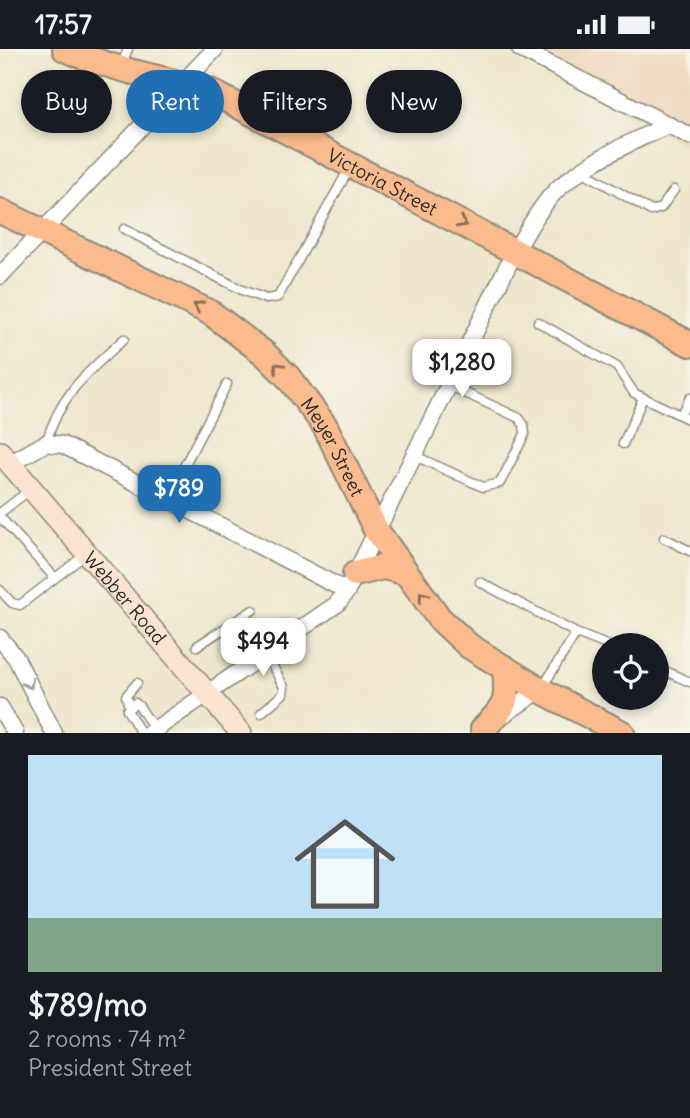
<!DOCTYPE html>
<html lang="en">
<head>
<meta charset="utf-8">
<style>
  :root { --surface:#171b24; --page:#242831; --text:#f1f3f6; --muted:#9ea1a6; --accent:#1f6fb2 }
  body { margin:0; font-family:Delius,sans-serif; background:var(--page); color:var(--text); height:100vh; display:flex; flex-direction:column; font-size:26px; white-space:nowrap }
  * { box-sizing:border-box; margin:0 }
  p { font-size:23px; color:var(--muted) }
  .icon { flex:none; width:38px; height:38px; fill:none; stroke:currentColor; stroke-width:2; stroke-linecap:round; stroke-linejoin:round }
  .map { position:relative; height:684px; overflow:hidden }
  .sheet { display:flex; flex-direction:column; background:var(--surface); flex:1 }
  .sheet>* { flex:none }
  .hud { position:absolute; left:21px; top:21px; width:649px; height:63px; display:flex; gap:14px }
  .buttons { position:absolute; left:592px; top:584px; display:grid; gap:14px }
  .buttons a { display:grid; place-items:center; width:77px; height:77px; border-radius:50%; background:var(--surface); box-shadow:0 4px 10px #0003; font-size:35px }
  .price { position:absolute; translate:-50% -60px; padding:0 16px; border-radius:14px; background:#fff; color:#222; font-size:23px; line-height:46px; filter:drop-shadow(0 2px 4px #0008) }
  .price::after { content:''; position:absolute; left:50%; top:42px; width:21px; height:16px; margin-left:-10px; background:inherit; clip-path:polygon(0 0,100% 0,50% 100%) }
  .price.active { background:var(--accent); color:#fff }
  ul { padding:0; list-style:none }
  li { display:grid; align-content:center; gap:14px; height:371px; padding:0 28px }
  li span { display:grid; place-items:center; height:217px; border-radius:0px; color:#555 }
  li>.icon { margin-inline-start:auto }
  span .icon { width:126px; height:126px; fill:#fffc; stroke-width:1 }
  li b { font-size:30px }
  .chip { padding:0 24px; border-radius:32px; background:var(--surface); box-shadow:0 4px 10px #0003; font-size:24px; line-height:63px }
  .chip.active { background:var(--accent); color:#fff }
  .status { display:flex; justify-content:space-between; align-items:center; height:49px; padding:0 35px; background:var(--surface); direction:ltr }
  .status svg { height:19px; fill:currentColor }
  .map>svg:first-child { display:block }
  .built { fill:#edd7bb }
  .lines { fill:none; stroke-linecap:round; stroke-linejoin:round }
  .lane-casing { stroke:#8d897c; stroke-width:11 }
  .street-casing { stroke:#8d897c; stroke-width:19 }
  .secondary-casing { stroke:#8d897c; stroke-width:24 }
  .primary-casing { stroke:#8d897c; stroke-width:28 }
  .lane { stroke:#fff; stroke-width:8 }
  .street { stroke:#fff; stroke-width:16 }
  .secondary { stroke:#fde4d1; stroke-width:21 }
  .primary { stroke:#fbbb8c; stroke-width:24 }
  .oneway { stroke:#896c57 }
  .oneway2 { stroke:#a0a0a0 }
  .labels { text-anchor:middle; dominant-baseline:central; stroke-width:5; stroke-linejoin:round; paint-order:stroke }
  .street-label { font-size:19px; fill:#2b2b2b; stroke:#f7f3e8 }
</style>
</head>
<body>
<div class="status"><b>17:57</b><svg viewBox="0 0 49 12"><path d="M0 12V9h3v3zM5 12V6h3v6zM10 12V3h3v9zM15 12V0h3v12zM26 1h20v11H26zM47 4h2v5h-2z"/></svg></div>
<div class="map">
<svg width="690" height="684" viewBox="0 0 690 684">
  <rect width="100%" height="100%" fill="#f7f3e8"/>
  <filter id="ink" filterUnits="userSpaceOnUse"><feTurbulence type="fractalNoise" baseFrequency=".0143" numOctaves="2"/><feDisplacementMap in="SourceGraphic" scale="14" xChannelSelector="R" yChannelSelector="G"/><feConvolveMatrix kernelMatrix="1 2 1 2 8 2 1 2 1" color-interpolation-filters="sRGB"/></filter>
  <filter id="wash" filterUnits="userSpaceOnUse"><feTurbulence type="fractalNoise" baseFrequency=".00686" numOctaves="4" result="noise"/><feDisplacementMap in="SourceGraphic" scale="28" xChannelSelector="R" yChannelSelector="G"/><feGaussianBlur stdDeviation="1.57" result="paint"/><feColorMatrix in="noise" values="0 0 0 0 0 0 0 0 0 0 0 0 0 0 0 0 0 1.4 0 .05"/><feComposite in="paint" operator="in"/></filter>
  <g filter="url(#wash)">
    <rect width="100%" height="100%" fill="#efe7cd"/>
    <path class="built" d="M 510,0 L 690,0 L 690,98 L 676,91 Z"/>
  </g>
  <g filter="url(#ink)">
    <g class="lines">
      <defs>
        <path id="lane" d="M 121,17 L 128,0
          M 582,122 L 651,162 L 661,159 L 674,141
          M 124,180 L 244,242 L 266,250 L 278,248 L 350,118
          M 538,273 L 617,318 L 634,344 L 690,371
          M 680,366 L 690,349
          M 46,394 C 60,345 88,323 124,290
          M 623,395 L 643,349
          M 413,406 L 483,438 L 500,434 L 525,385 L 524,376 L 519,369 L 448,336
          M 167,450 L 227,335
          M 0,464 L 31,440
          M 0,468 L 55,529
          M 664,489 L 690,502
          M 480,533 L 576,584
          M 0,541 L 12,554 L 20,556 L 85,506
          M 230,575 L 255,613
          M 197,597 L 253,561
          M 656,618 L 690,633
          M 542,639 L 576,584 L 609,597
          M 129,658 L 126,647 L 137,634
          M 261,664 L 283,645 L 284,638 L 266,605
          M 141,684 L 127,661 L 135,654 L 139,657 L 155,681"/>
        <path id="street" d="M 520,0 L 690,87
          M 0,227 L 215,0
          M 11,414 L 46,394 L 63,396 L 347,542
          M 0,589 L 16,609 L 54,684
          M 0,658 L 15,684
          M 498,669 L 540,641
          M 150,684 L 337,555 L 347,542 L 515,202 C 530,178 544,149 567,132 C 597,108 634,92 668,76"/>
        <g id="secondary">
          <path id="s1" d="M 0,403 L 241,684"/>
        </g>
        <g id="primary">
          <path id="s2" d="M 65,0 C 111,20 159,29 208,41 L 690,295"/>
          <path id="s3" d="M 0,162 L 211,264 L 265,305 L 288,328 L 325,377 L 376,481 L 439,569 L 469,597 L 540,641 L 622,684"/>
          <path d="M 355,525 L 383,518 L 404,523"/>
          <path d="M 483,680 C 507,656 508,654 505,619"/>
        </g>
      </defs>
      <use href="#lane" class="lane-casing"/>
      <use href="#street" class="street-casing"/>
      <use href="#secondary" class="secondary-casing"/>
      <use href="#primary" class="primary-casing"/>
      <use href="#lane" class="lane"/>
      <use href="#street" class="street"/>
      <use href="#secondary" class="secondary"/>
      <use href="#primary" class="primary"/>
    </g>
    <defs><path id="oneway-chevron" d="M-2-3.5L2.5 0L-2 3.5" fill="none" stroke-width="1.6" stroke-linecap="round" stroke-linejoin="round" transform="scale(1.75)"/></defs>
    <g class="oneway">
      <use href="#oneway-chevron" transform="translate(462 174) rotate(28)"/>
      <use href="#oneway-chevron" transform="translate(198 257) rotate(-154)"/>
      <use href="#oneway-chevron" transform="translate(278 318) rotate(-135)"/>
      <use href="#oneway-chevron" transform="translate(423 547) rotate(-127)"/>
    </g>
    <use class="oneway2" href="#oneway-chevron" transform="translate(29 635) rotate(62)"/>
  </g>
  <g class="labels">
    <g class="street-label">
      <text stroke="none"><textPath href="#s2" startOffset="346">Victoria Street</textPath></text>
      <text stroke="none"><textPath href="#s3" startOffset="418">Meyer Street</textPath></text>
      <text stroke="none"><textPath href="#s1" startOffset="192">Webber Road</textPath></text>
    </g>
  </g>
</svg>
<div class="buttons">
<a><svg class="icon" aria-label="locate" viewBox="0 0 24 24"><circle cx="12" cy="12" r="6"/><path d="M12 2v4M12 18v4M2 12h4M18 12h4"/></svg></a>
</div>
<b class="price" style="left:462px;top:350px">$1,280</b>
<b class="price active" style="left:179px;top:476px">$789</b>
<b class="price" style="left:263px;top:629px">$494</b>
<div class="hud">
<a class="chip">Buy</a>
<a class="chip active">Rent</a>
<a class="chip">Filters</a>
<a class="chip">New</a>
</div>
</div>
<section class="sheet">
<ul>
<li><span style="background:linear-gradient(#bfe0f5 75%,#7fa58c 0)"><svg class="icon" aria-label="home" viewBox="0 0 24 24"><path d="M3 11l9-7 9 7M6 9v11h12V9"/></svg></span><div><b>$789/mo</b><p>2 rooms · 74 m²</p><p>President Street</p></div></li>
</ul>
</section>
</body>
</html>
